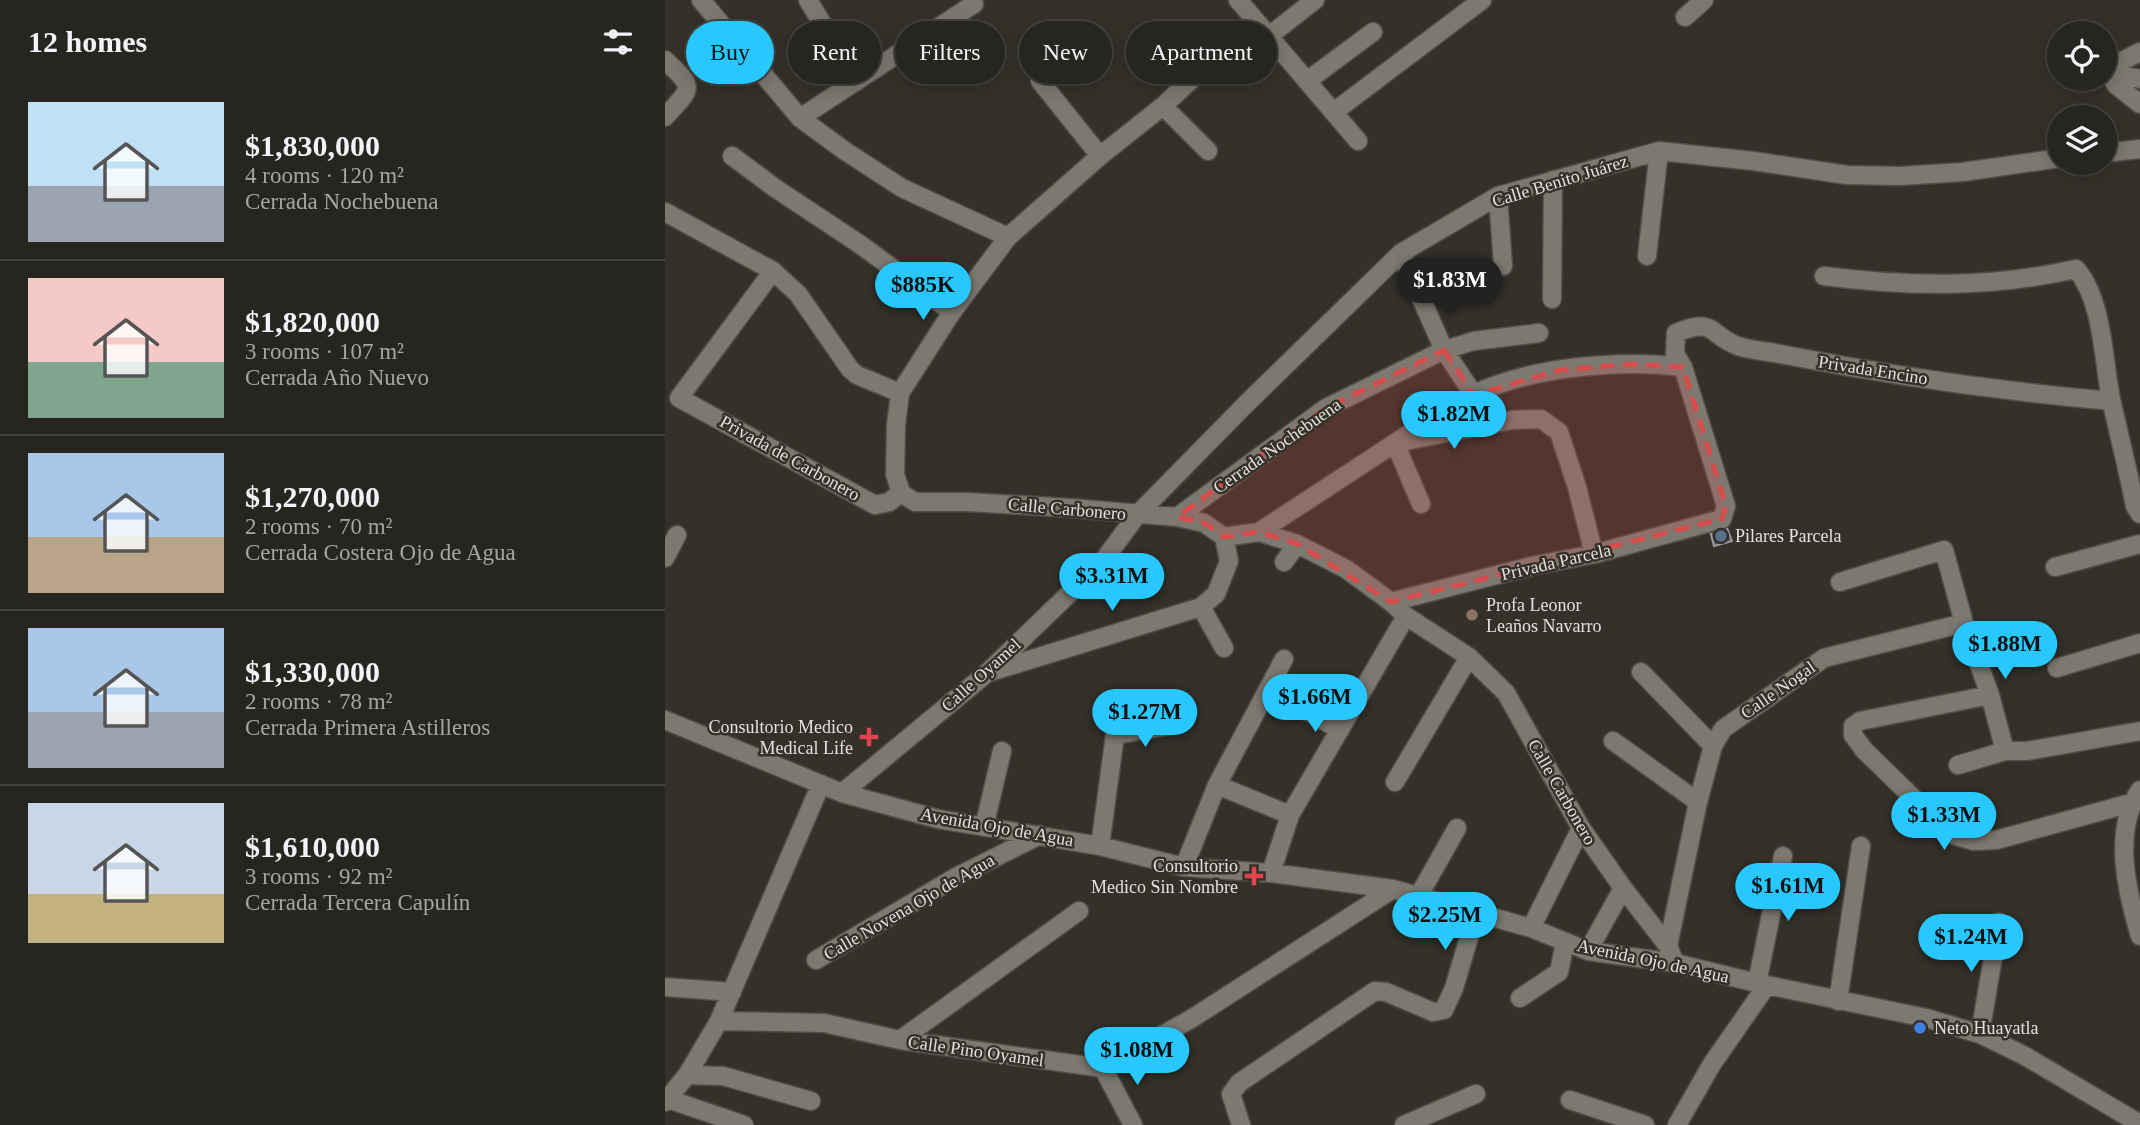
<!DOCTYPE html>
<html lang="en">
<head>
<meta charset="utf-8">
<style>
  :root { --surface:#272520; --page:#33312d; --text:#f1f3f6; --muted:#a4a5a5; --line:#43423e; --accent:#28c8ff }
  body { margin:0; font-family:"Times New Roman",serif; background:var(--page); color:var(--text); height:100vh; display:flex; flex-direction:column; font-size:26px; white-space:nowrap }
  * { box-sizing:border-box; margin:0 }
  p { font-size:23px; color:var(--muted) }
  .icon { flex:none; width:38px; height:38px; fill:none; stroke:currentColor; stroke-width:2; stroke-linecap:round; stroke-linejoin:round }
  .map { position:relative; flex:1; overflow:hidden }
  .details { display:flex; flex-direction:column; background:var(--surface); width:665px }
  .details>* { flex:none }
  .hud { position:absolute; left:21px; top:21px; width:665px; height:63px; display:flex; gap:14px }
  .fabs { position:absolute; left:1382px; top:21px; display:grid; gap:14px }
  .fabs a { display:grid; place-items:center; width:70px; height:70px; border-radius:50%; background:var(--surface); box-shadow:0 4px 18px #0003,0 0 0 2px var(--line); font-size:35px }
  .price { position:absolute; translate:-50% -60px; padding:0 16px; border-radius:24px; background:var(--accent); color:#111; font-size:23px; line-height:46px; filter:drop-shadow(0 2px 4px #0008) }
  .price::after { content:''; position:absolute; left:50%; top:42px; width:21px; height:16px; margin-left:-10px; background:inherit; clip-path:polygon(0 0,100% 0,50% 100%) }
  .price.selected { background:#222; color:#fff }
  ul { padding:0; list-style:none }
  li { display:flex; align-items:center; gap:21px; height:175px; padding:0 28px }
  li+li { border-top:2px solid var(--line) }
  li span { display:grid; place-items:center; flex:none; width:196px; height:140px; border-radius:0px; color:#555 }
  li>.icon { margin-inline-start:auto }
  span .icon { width:84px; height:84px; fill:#fffc; stroke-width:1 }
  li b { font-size:30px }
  h2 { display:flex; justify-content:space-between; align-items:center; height:84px; padding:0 28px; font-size:30px }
  .chip { padding:0 24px; border-radius:32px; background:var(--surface); box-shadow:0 4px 18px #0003,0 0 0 2px var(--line); font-size:24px; line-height:63px }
  .chip.selected { background:var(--accent); color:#111 }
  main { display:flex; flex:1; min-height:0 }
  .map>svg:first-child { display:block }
  .building { fill:#575158; stroke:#9e989f; stroke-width:2 }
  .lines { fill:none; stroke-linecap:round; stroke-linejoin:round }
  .minor-casing { stroke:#4f4d47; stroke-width:21 }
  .minor { stroke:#7c7971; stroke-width:18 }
  .marked { fill:#d84d4c; fill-opacity:0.2; stroke:#d84d4c; stroke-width:5; stroke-dasharray:14 9; stroke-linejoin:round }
  .service-dot { fill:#5c6f8a; stroke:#34312a; stroke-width:2.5 }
  .education-dot { fill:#8d6e63; stroke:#34312a; stroke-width:2.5 }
  .health-dot { fill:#e0444e; stroke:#34312a; stroke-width:2.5 }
  .shop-dot { fill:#3f7fe0; stroke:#34312a; stroke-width:2.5 }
  .labels { text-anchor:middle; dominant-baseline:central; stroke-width:5; stroke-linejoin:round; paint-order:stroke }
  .street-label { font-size:18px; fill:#e2e1dc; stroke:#34312a }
  .poi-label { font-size:18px; fill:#e2e1dc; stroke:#34312a; text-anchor:start }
</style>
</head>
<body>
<main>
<section class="details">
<h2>12 homes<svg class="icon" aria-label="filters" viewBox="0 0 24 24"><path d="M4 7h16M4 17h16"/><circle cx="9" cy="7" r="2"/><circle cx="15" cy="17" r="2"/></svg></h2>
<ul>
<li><span style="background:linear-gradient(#bfe0f5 60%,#9aa5b1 0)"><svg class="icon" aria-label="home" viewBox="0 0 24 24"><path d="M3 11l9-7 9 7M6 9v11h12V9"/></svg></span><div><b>$1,830,000</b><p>4 rooms · 120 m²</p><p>Cerrada Nochebuena</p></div></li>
<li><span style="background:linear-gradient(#f6c9c9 60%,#7fa58c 0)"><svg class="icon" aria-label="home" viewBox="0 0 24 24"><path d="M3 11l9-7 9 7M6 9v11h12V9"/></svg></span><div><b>$1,820,000</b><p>3 rooms · 107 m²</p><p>Cerrada Año Nuevo</p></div></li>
<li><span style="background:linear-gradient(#a9c7e8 60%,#b9a48a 0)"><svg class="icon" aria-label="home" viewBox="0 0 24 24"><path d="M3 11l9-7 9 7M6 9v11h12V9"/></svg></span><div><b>$1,270,000</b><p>2 rooms · 70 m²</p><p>Cerrada Costera Ojo de Agua</p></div></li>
<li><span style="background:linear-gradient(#a9c7e8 60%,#9aa5b1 0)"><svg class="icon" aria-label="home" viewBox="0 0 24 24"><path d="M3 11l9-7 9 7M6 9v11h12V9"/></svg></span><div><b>$1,330,000</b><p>2 rooms · 78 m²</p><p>Cerrada Primera Astilleros</p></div></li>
<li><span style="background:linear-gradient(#c9d6e8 65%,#c2b280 0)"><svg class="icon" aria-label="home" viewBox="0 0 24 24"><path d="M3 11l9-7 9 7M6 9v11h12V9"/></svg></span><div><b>$1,610,000</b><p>3 rooms · 92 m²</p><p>Cerrada Tercera Capulín</p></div></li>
</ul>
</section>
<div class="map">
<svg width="1475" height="1125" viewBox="0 0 1475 1125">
  <rect width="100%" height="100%" fill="#34312a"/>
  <path class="building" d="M 1057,515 L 1067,541 L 1049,546 L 1042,519 Z"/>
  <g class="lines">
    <defs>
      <path id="minor" d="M 36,0 L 135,118 L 180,151 L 237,188 L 343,237
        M 143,0 L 192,81
        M 573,0 L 693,141
        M 1020,17 L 1039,0
        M 590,20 L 498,106 L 435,156 L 343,237 L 287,312 L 235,393 L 231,425 L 230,474 L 236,493 L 250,502 L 302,502 L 406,508 L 512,517 L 539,523 L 559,537 L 594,532 L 632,544 L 681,569 L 726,602 L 741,616 L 804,657 L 841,693 L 916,828 L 958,888 L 1003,946 L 1010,963
        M 604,36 L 650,0
        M 0,60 C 31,89 27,87 0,117
        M 1444,73 L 1451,85 L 1475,104
        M 1444,73 L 1449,65 L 1475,52
        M 1444,73 L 1475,79
        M 375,81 L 435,156
        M 642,81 L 708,32
        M 498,106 L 543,151
        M 670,111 L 817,0
        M 135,118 L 309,4 L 307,0
        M 1440,153 L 1475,149
        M 67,156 L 110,188 L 196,245 L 287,312
        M 833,196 L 838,266
        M 0,212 L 108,271 L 133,294 L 185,369 L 192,375 L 235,393
        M 736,253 L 779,350 L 809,395
        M 982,256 L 994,151
        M 108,271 L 14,398 L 210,505 L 224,502 L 236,493
        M 1159,276 C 1244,287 1327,288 1411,269 C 1438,300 1438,359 1446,399 C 1454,435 1463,470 1470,506 L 1475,514
        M 887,299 L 888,180
        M 756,504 L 730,443 C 755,427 780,409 807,395 C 864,367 955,359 1018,367
        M 512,517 L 661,408 L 779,350 L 809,341 L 874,333
        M 594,532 L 730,443 L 847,420 L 876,419 L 894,432 L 912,487 L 929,554
        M 0,558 L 12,535
        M 619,562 L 632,544
        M 1390,567 L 1475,544
        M 1175,582 L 1279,550 L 1299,623 L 1325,695 L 1340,751
        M 726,602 L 867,566 L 929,554 L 1057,519 L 1061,506 L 1018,367 L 1010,354 L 1011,333 C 1051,316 1044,336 1073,346 C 1084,350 1098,351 1110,353 C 1221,375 1334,391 1446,401
        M 536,607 L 559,648
        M 1392,668 L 1475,643
        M 325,672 L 536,607 L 551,594 L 564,561 L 559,537
        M 976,672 L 1048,746
        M 603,689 L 675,730
        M 1325,695 L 1195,721 L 1188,726 L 1188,735 L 1199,750 L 1274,823 L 1288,835 L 1308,841 L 1331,840 L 1466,803
        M 0,720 L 177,793 L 273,819 L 435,846 L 519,867 L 606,873 L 728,889 L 866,928 L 923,951 L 1010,963 L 1092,983 L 1261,1018 L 1315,1034 L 1360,1056 L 1475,1124
        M 948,741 L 1033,802
        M 1293,765 L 1340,751 L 1362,751 L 1475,731
        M 730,782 L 804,657
        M 552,785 L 625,815
        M 1475,790 C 1447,831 1462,892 1475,936
        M 177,793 L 322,673 L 438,561 L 472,515 L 581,404 L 736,253 L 833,196 L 994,151 L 1088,161 L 1182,175 L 1234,176 L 1298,172 L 1395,158
        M 319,827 L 337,751
        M 435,846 L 450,735 L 503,726
        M 519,867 L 552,785 L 619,659
        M 606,873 L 625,815 L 741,616
        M 753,897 L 792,828
        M 866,928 L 916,828
        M 1003,946 L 1033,802 L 1048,746 L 1058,729 L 1159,658 L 1299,623
        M 923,951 L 958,888
        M 151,960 L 291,877 L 375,835
        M 1092,983 L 1118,856
        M 0,987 L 67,992
        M 855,998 L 894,972 L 900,942
        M 1173,1001 L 1196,846
        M 54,1021 L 159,1023 L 235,1040 L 438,1068 L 526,1019 L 728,889
        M 1315,1034 L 1334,922
        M 235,1040 L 414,911
        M 438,1068 L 468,1125
        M 22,1075 L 58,1076 L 146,1101
        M 0,1098 L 79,1125
        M 905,1100 L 980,1125
        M 0,1102 L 22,1075 L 54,1021 L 156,784
        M 576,1125 L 566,1094 L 574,1083 L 710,991 L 721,992 L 768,1012 L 779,1010 L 789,988 L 811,914
        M 739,1125 L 811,1094
        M 1012,1125 L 1047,1064 L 1102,985"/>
    </defs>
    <use href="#minor" class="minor-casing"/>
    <use href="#minor" class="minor"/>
  </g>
  <path class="marked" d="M 779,350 L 809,395 L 895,370 L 966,364 L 1018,367 L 1061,506 L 1057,519 L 726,602 L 632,544 L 594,532 L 559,537 L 539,523 L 512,517 L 661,408 Z"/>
  <circle class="service-dot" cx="1056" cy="536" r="7"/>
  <circle class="education-dot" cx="807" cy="615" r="7"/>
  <g class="health-dot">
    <path d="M200.5 726.5h7v7h7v7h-7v7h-7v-7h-7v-7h7z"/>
    <path d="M585.5 865.5h7v7h7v7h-7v7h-7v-7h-7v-7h7z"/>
  </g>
  <circle class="shop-dot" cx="1255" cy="1028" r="7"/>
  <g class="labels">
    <g class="street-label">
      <text transform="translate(895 181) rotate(-17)">Calle Benito Juárez</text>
      <text transform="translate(1208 370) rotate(9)">Privada Encino</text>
      <text transform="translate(612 446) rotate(-35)">Cerrada Nochebuena</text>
      <text transform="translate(125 458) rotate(29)">Privada de Carbonero</text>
      <text transform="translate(402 509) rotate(5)">Calle Carbonero</text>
      <text transform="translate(891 562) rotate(-13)">Privada Parcela</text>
      <text transform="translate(316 675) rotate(-42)">Calle Oyamel</text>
      <text transform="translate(1113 690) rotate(-35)">Calle Nogal</text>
      <text transform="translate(897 792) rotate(60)">Calle Carbonero</text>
      <text transform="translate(332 827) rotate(10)">Avenida Ojo de Agua</text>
      <text transform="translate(244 907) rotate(-30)">Calle Novena Ojo de Agua</text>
      <text transform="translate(988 961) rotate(12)">Avenida Ojo de Agua</text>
      <text transform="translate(311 1051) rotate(8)">Calle Pino Oyamel</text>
    </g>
    <g class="poi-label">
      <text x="1070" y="536">Pilares Parcela</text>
      <text x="821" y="605">Profa Leonor<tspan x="821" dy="21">Leaños Navarro</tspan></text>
      <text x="188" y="727" text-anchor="end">Consultorio Medico<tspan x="188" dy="21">Medical Life</tspan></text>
      <text x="573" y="866" text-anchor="end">Consultorio<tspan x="573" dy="21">Medico Sin Nombre</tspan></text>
      <text x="1269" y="1028">Neto Huayatla</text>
    </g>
  </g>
</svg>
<div class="fabs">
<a><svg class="icon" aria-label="locate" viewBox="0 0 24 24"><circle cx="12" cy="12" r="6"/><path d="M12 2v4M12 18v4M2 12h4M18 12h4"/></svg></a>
<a><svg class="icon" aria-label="layers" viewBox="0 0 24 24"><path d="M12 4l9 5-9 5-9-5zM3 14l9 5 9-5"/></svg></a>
</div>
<b class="price selected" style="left:785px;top:317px">$1.83M</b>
<b class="price" style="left:258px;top:322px">$885K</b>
<b class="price" style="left:789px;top:451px">$1.82M</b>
<b class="price" style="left:447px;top:613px">$3.31M</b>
<b class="price" style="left:1340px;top:681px">$1.88M</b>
<b class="price" style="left:650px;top:734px">$1.66M</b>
<b class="price" style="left:480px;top:749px">$1.27M</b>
<b class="price" style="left:1279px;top:852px">$1.33M</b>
<b class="price" style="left:1123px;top:923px">$1.61M</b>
<b class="price" style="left:780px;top:952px">$2.25M</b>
<b class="price" style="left:1306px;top:974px">$1.24M</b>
<b class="price" style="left:472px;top:1087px">$1.08M</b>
<div class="hud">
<a class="chip selected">Buy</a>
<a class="chip">Rent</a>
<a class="chip">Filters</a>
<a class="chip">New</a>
<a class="chip">Apartment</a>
</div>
</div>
</main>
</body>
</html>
